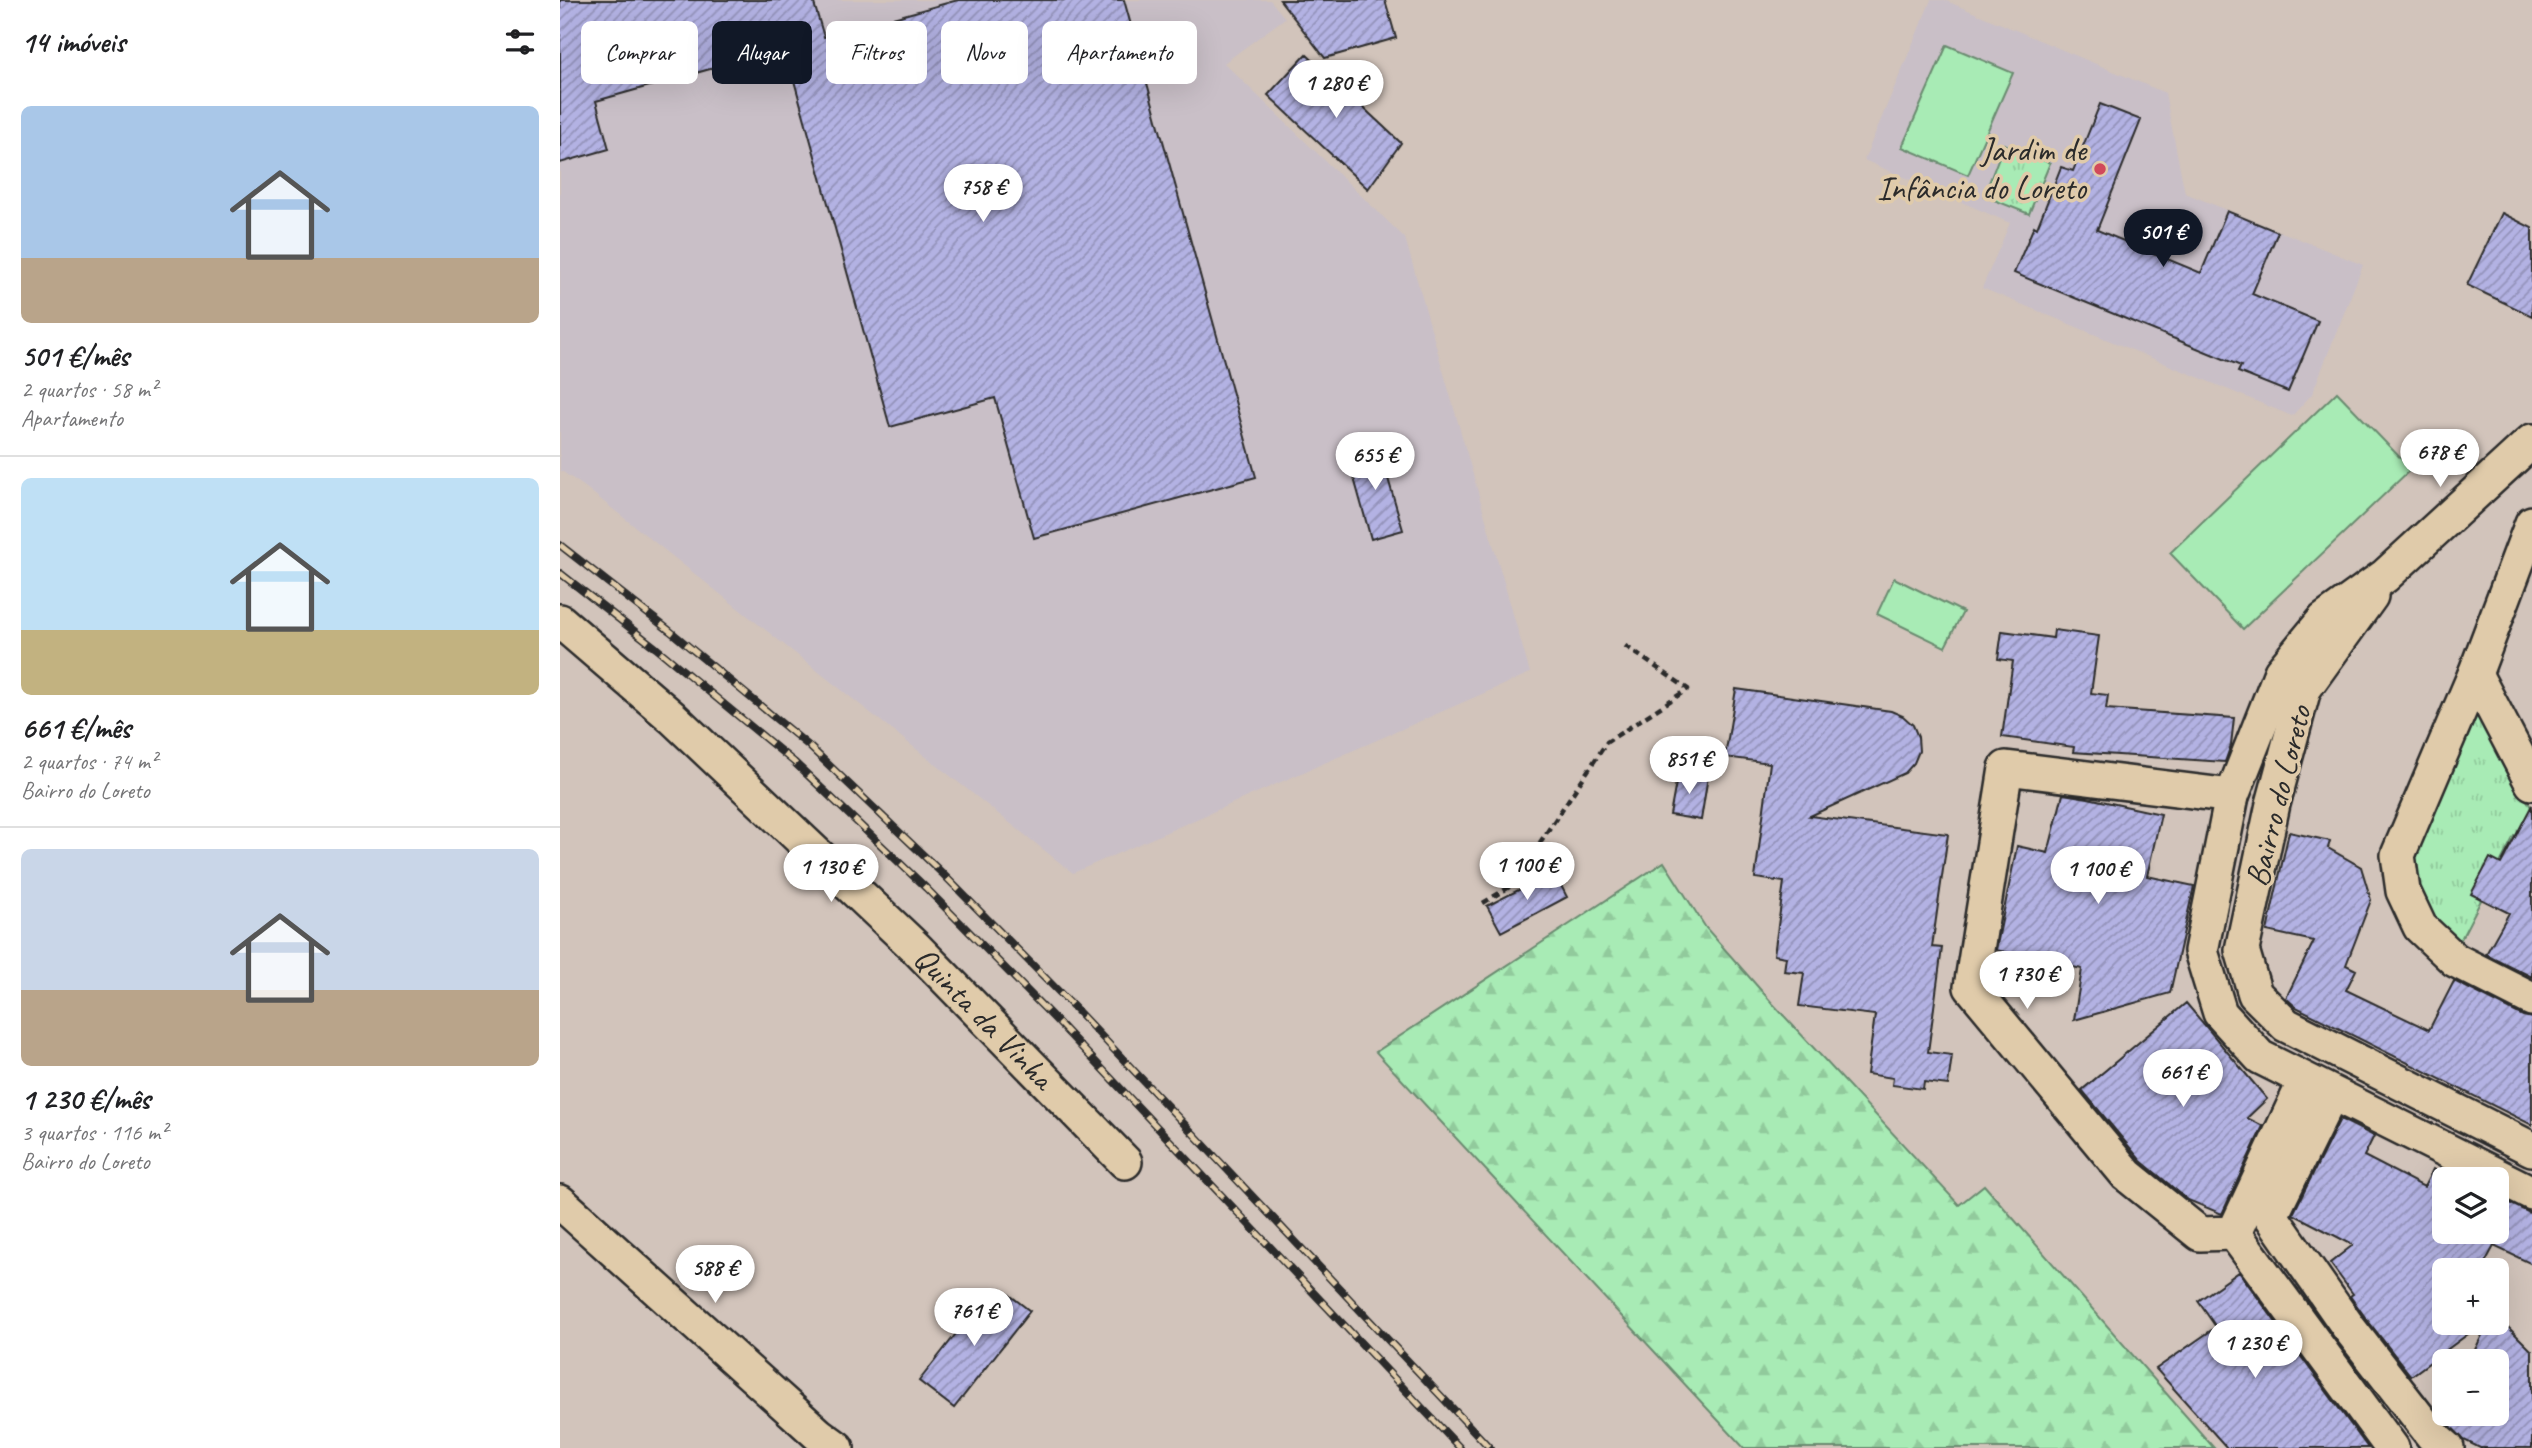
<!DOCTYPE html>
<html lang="pt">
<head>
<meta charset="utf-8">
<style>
  :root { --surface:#fff; --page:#f2f2f2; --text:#202124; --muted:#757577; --line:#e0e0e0; --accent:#111827 }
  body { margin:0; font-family:Caveat,sans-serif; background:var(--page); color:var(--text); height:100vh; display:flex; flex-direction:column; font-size:26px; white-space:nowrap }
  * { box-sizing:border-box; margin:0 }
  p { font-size:23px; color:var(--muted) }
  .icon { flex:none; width:38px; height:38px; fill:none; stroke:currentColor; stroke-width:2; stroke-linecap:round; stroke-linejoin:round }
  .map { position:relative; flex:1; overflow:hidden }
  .panel { display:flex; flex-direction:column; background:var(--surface); width:560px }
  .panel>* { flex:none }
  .banner { position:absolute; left:21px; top:21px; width:665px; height:63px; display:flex; gap:14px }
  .controls { position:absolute; left:1872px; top:1167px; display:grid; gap:14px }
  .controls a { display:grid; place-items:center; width:77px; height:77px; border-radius:10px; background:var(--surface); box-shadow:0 7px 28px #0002; font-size:35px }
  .price { position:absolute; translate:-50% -60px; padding:0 16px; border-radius:24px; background:#fff; color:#222; font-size:23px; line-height:46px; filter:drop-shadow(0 2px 4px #0008) }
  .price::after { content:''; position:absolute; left:50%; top:42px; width:21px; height:16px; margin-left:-10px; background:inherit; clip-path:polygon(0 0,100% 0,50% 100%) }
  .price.current { background:var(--accent); color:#fff }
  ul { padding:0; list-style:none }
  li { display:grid; align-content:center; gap:14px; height:371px; padding:0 21px }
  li+li { border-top:2px solid var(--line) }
  li span { display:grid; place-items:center; height:217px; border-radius:10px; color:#555 }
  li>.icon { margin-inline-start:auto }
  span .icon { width:126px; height:126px; fill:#fffc; stroke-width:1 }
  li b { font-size:30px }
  h2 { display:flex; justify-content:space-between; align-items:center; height:84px; padding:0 21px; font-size:30px }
  .tag { padding:0 24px; border-radius:10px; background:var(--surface); box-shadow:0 7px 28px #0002; font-size:24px; line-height:63px }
  .tag.current { background:var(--accent); color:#fff }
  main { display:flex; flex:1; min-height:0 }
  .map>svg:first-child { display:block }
  .built { fill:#c9bfc7 }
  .grass { fill:url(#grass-tufts); stroke:#6a8b70; stroke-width:2 }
  .forest { fill:url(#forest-firs); stroke:#6a8b70; stroke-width:2 }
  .pitch { fill:#a8ebb5; stroke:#6a8b70; stroke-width:2 }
  .building { fill:url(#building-hatch); stroke:#2b2b2b; stroke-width:2 }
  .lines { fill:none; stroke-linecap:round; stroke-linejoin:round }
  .street-casing { stroke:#2b2b2b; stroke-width:38 }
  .path { stroke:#2b2b2b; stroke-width:4.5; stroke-dasharray:7 5; stroke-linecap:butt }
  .street { stroke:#e0cbaa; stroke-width:33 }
  .rail-casing { stroke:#2b2b2b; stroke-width:8 }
  .rail { stroke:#e0cbaa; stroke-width:5; stroke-dasharray:16; stroke-linecap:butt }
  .poi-dot { fill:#d1495b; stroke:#e0cbaa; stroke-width:2.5 }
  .labels { text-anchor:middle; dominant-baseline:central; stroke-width:7; stroke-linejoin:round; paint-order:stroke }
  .poi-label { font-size:33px; fill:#2b2b2b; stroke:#e0cbaa; text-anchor:end }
  .street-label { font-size:33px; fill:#2b2b2b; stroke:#e0cbaa }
</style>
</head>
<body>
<main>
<section class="panel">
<h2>14 imóveis<svg class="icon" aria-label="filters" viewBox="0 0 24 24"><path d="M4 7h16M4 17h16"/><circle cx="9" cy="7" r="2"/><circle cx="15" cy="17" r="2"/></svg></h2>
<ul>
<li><span style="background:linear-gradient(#a9c7e8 70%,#b9a48a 0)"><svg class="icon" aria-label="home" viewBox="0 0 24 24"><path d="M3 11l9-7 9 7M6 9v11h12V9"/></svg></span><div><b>501 €/mês</b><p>2 quartos · 58 m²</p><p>Apartamento</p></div></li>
<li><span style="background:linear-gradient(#bfe0f5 70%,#c2b280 0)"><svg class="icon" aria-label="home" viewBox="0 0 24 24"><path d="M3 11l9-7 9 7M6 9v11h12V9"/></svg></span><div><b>661 €/mês</b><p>2 quartos · 74 m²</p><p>Bairro do Loreto</p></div></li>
<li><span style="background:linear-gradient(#c9d6e8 65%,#b9a48a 0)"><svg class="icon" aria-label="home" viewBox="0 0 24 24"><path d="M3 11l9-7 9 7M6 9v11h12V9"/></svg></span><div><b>1 230 €/mês</b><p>3 quartos · 116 m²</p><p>Bairro do Loreto</p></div></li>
</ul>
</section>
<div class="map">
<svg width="1972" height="1448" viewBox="0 0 1972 1448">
  <defs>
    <pattern id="grass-tufts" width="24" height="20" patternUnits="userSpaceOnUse" patternTransform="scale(1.75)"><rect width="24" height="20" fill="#a8ebb5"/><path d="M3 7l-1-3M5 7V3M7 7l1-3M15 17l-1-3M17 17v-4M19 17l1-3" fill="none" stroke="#91ca9c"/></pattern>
    <pattern id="forest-firs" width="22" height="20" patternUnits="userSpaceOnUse" patternTransform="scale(1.75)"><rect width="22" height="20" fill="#a8ebb5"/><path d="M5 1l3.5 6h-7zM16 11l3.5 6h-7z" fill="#91ca9c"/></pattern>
    <pattern id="building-hatch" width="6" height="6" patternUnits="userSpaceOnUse" patternTransform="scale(1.75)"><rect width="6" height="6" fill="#b3b2e3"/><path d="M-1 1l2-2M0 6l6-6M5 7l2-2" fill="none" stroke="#9291b8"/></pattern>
  </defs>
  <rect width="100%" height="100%" fill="#d2c4bb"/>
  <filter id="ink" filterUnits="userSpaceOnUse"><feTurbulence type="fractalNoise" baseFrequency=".0143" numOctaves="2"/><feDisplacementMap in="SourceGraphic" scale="14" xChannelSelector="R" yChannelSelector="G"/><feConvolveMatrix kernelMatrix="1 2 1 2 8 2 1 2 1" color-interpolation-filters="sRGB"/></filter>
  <g filter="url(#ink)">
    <path class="built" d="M 0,0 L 710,0 L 725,18 L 664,63 L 845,238 L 970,673 L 513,873 L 25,487 L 0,470 Z
      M 1371,0 L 1384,0 L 1605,93 L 1625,193 L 1803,265 L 1752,394 L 1732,416 L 1422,288 L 1450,223 L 1304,160 Z"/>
    <path class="grass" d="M 1444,144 L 1490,163 L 1469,214 L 1424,196 Z
      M 1914,706 L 1972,809 L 1972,845 L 1954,836 L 1899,943 L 1870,920 L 1848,858 Z"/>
    <path class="forest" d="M 1104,862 L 1146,928 L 1213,1004 L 1399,1205 L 1424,1185 L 1654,1448 L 1184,1448 L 816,1052 Z"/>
    <path class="pitch" d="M 1387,45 L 1453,73 L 1408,175 L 1342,147 Z
      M 1777,392 L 1851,469 L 1683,629 L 1610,553 Z
      M 1334,578 L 1403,612 L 1385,647 L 1317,614 Z"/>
    <path class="building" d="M 0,0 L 253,0 L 264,37 L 398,0 L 564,0 L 696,477 L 474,538 L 435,398 L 330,427 L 225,48 L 36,101 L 49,149 L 0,163 Z
      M 720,0 L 825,0 L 836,38 L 765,58 Z
      M 746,54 L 841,143 L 808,189 L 708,95 Z
      M 1540,104 L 1581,120 L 1537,230 L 1641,273 L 1667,211 L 1718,232 L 1692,294 L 1758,321 L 1728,392 L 1678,372 L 1681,366 L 1454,273 L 1474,226 L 1477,228 L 1501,167 L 1513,171 Z
      M 1942,213 L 1972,228 L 1972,316 L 1907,285 Z
      M 818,444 L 843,530 L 811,539 L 787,453 Z
      M 1494,630 L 1539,636 L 1531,693 L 1548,695 L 1546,709 L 1674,718 L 1671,745 L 1665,762 L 1513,752 L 1514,747 L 1442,737 L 1453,661 L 1438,659 L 1442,631 L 1493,638 Z
      M 1176,689 L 1331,711 L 1343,716 L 1353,725 L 1358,737 L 1359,751 L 1354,763 L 1345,773 L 1250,816 L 1388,834 L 1372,947 L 1382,948 L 1368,1052 L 1392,1055 L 1388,1085 L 1364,1082 L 1363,1089 L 1332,1085 L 1333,1078 L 1307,1074 L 1315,1015 L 1239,1006 L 1244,973 L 1224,971 L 1226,957 L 1214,955 L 1224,882 L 1195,878 L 1210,763 L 1165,757 Z
      M 1118,772 L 1148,776 L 1141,820 L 1110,815 Z
      M 1503,794 L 1528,798 L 1601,814 L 1587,876 L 1634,886 L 1610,993 L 1514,1020 L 1522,969 L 1436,950 L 1457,846 L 1488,853 Z
      M 1972,805 L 1972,977 L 1926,954 L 1949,913 L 1911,894 L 1930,858 L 1941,864 Z
      M 1729,832 L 1770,841 L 1768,848 L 1801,867 L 1811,900 L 1786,965 L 1796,970 L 1786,990 L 1869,1030 L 1894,981 L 1963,1016 L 1972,1018 L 1972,1125 L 1736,1007 L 1726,998 L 1754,941 L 1707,931 Z
      M 994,872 L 1007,897 L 941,932 L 927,906 Z
      M 1626,1003 L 1707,1099 L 1687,1118 L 1703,1126 L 1662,1214 L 1628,1200 L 1581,1161 L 1522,1090 Z
      M 1780,1119 L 1814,1136 L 1804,1156 L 1864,1187 L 1873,1169 L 1894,1180 L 1885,1180 L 1885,1232 L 1937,1232 L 1937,1197 L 1972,1214 L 1972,1264 L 1934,1246 L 1921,1270 L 1885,1270 L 1885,1323 L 1923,1323 L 1851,1376 L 1805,1317 L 1790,1296 L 1793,1294 L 1770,1263 L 1793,1245 L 1733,1214 Z
      M 1679,1272 L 1808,1448 L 1667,1448 L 1596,1369 L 1656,1327 L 1638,1301 Z
      M 442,1289 L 470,1311 L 394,1408 L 359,1381 L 417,1307 L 424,1311 Z
      M 1937,1316 L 1972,1351 L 1972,1448 L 1920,1448 L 1904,1440 L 1882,1417 L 1885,1411 L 1885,1414 L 1937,1414 L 1937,1362 L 1909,1362 L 1928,1323 L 1937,1323 Z"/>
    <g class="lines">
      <defs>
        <g id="street">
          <path d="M 1972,441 L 1825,576 L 1764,620 L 1721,672 L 1672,796 L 1641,951 L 1660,1013 L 1700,1057 L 1972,1193"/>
          <path d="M 1972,523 L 1915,674 L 1972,783"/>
          <path d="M 1811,596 L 1744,689 L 1713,804 L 1682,950 L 1695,994 L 1726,1025 L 1972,1149"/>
          <path id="s1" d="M 0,621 L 113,718 L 356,948 L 565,1162"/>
          <path d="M 1915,674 L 1838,855 L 1843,891 L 1860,927 L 1895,960 L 1972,999"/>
          <path d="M 1672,796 L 1446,768 L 1411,987 L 1567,1175 L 1640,1234 L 1674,1233 L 1745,1081"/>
          <path d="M 1771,1094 L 1711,1216 L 1789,1328 L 1872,1435 L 1887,1448"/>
          <path d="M 0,1202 L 259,1435 L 277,1448"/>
          <path d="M 1674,1233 L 1832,1448"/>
        </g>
      </defs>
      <use href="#street" class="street-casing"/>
      <path class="path" d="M 923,903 L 951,886 L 1047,742 L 1128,689 L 1064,645"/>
      <use href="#street" class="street"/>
      <defs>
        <path id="rail" d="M 0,545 L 110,631 L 249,746 L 382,873 L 511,1004 L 930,1448
          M 0,573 L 96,648 L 234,762 L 366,888 L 495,1019 L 900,1448"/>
      </defs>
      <use href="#rail" class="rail-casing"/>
      <use href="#rail" class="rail"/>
    </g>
  </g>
  <circle class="poi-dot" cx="1540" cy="169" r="7"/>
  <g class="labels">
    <g class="poi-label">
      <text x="1526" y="150">Jardim de<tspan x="1526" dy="38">Infância do Loreto</tspan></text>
    </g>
    <g class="street-label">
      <text transform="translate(1718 796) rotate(-76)">Bairro do Loreto</text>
      <text stroke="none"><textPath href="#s1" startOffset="581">Quinta da Vinha</textPath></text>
    </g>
  </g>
</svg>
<div class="controls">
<a><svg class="icon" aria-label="layers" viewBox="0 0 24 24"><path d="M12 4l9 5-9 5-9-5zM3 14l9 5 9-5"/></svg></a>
<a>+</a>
<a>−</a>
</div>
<b class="price" style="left:776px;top:120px">1 280 €</b>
<b class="price" style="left:423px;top:224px">758 €</b>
<b class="price current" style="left:1603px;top:269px">501 €</b>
<b class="price" style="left:1880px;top:489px">678 €</b>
<b class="price" style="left:815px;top:492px">655 €</b>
<b class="price" style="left:1129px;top:796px">851 €</b>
<b class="price" style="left:967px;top:902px">1 100 €</b>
<b class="price" style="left:271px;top:904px">1 130 €</b>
<b class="price" style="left:1538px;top:906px">1 100 €</b>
<b class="price" style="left:1467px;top:1011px">1 730 €</b>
<b class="price" style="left:1623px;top:1109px">661 €</b>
<b class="price" style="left:155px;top:1305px">588 €</b>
<b class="price" style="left:414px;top:1348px">761 €</b>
<b class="price" style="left:1695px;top:1380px">1 230 €</b>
<div class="banner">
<a class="tag">Comprar</a>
<a class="tag current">Alugar</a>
<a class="tag">Filtros</a>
<a class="tag">Novo</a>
<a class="tag">Apartamento</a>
</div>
</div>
</main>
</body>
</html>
